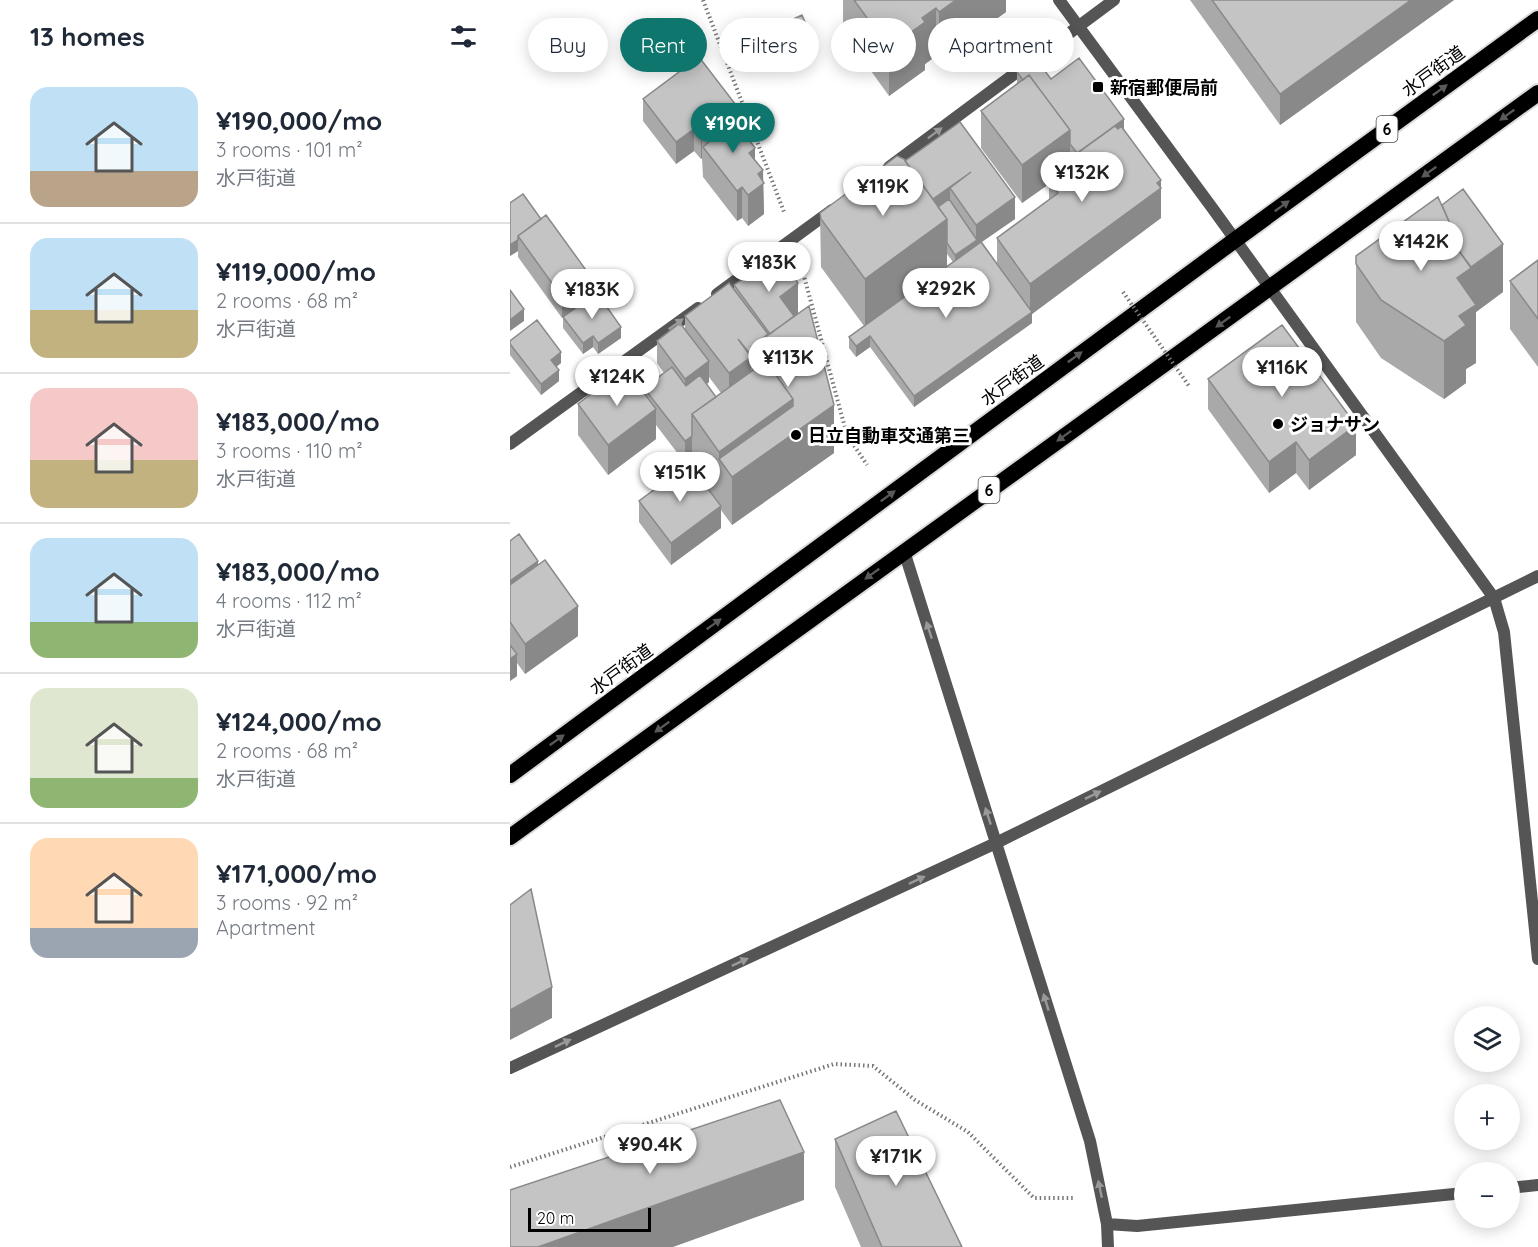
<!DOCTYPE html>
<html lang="en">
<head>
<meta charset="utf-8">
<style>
  :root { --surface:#fff; --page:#f6f6f7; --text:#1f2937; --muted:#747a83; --line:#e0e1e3; --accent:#0f766e }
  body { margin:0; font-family:Quicksand,"Noto Sans JP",sans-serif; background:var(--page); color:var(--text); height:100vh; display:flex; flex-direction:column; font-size:22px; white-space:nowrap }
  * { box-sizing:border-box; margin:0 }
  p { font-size:20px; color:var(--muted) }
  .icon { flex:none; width:33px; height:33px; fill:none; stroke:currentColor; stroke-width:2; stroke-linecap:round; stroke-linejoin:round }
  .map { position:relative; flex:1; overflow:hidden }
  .sheet { display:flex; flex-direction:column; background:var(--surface); width:510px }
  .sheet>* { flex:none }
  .top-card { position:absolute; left:18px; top:18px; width:570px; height:54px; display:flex; gap:12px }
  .buttons { position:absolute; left:944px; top:1006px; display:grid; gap:12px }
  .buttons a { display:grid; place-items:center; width:66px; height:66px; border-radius:50%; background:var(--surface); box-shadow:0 3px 15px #0003; font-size:30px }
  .scale { position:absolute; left:18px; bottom:15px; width:123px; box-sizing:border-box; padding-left:6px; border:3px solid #000; border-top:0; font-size:16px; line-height:21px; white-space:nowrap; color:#000; -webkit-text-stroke:4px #fff; paint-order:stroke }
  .price { position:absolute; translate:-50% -51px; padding:0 14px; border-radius:21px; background:#fff; color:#222; font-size:20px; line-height:39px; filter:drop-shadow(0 2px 3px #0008) }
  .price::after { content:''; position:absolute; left:50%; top:36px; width:18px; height:14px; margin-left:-9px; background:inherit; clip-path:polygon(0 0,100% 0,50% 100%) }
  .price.active { background:var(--accent); color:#fff }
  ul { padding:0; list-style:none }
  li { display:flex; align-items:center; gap:18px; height:150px; padding:0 30px }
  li+li { border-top:2px solid var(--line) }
  li span { display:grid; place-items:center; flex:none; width:168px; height:120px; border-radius:18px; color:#555 }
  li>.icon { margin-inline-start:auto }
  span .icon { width:72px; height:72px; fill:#fffc; stroke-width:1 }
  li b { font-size:26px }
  h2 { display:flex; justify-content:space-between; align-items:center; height:72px; padding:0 30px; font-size:26px }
  .chip { padding:0 21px; border-radius:27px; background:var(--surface); box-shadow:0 3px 15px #0003; font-size:21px; line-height:54px }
  .chip.active { background:var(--accent); color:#fff }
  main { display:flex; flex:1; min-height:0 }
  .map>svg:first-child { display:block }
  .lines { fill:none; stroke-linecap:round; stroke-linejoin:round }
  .trunk-casing { stroke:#dbdbdb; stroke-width:20 }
  .path { stroke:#777; stroke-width:4; stroke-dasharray:1.5 3; stroke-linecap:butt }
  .minor { stroke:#555; stroke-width:12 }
  .tertiary { stroke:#555; stroke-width:12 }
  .trunk { stroke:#000; stroke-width:16 }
  .path-bridge { stroke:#777; stroke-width:4; stroke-dasharray:1.5 3; stroke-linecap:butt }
  .wall { fill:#a9a9a9; fill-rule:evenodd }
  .shaded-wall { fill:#898989 }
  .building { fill:#c4c4c4; stroke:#898989; stroke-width:1.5 }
  .oneway { fill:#595959 }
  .oneway2 { fill:#999 }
  .poi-dot { fill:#000; stroke:#fff; stroke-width:2 }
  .labels { text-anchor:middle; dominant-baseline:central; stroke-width:6; stroke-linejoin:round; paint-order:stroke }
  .shield { fill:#fff; stroke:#4c4c4c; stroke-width:1.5 }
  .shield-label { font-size:16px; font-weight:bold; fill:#000 }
  .street-label { font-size:18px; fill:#000; stroke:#fff }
  .poi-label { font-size:18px; font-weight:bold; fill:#000; stroke:#fff; text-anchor:start }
</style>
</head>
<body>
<main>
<section class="sheet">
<h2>13 homes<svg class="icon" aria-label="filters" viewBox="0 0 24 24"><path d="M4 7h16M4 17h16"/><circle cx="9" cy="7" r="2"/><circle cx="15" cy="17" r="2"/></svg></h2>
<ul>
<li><span style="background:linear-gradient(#bfe0f5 70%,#b9a48a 0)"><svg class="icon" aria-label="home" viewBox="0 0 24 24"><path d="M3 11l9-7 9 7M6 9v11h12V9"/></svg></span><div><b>¥190,000/mo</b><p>3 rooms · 101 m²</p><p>水戸街道</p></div></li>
<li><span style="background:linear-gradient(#bfe0f5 60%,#c2b280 0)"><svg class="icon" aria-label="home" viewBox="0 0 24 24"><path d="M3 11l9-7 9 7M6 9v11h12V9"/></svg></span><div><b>¥119,000/mo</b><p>2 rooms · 68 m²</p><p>水戸街道</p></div></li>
<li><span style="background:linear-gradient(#f6c9c9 60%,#c2b280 0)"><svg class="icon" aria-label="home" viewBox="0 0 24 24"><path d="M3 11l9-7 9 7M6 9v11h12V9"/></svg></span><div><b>¥183,000/mo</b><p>3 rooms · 110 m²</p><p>水戸街道</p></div></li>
<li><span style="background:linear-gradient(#bfe0f5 70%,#8fb573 0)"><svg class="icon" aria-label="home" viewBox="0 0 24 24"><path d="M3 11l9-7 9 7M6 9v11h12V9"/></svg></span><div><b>¥183,000/mo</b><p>4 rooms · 112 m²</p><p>水戸街道</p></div></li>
<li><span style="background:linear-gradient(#dfe7d0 75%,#8fb573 0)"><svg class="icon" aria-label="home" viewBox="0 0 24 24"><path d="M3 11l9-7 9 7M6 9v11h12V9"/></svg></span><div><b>¥124,000/mo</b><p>2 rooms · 68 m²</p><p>水戸街道</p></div></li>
<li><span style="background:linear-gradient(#ffd9b3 75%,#9aa5b1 0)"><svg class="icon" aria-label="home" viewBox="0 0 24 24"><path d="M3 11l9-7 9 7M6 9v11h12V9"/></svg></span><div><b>¥171,000/mo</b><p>3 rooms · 92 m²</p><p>Apartment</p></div></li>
</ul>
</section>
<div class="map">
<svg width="1028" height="1247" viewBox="0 0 1028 1247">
  <rect width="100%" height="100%" fill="#fff"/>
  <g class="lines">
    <defs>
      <path id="trunk" d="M 0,775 L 725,240 L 1028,19
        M 0,837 C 343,589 686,342 1028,93"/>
    </defs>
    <use href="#trunk" class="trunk-casing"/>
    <path class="path" d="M 193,0 L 274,212
      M 291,265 L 337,435 L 357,465
      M 0,1167 L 324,1064 L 363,1066 L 405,1100 L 458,1132 L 524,1198 L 564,1198"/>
    <path class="minor" d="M 379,167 L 604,0
      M 207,294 L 322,210
      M 0,444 L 188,308
      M 394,551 L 580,1141 L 597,1224 L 598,1247
      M 0,1068 L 486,843 L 1028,576
      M 999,1188 L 1028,1185
      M 597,1224 L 627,1226 L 954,1193"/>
    <path class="tertiary" d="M 549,0 L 703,209 L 984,598 L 994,632 L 1028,959"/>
    <use href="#trunk" class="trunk"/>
    <path class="path-bridge" d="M 613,292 L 679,386"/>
  </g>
  <path class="wall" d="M 333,0 L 496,0 L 496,12 L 429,60 L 426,56 L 415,64 L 415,70 L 379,96 L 333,32 Z
    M 680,0 L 944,0 L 770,125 Z
    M 250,34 L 299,43 L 257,60 L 250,45 Z
    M 507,72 L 541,79 L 614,129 L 651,211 L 651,218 L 522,314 L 522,323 L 404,407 L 360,347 L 346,357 L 339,348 L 339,337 L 354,326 L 311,267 L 310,213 L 395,161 L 505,219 L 472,242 L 487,263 L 487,238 L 539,200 L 539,184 L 512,203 L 471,148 L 471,111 L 507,84 ZM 437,254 L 443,262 L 437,266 Z
    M 133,99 L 229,127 L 245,160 L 253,182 L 254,214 L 238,226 L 232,218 L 227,221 L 193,177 L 192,158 L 191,159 L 184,151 L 166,164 L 133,121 Z
    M 0,203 L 81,298 L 111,338 L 88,354 L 83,347 L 73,354 L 53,328 L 53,318 L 52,318 L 8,257 L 8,251 L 0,256 Z
    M 932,205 L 993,292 L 966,312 L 966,363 L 956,369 L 956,383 L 934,399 L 871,358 L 846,322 L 846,256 Z
    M 1028,260 L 1028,367 L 1000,329 L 1000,281 Z
    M 224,285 L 288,313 L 324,453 L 222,525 L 211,510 L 211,528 L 161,565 L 129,522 L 129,501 L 182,468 L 182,457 L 175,463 L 146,425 L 146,439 L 98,475 L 68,435 L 68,404 L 134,393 L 134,388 L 154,373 L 147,363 L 147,341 L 175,330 L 175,316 L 224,290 ZM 199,377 L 211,393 L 206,397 L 197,384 L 199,382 Z
    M 0,341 L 51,363 L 46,367 L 49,381 L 31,395 L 0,355 Z
    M 698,379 L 846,455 L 799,490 L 786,473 L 759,493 L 698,409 Z
    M 0,541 L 28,564 L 68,636 L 15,674 L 7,663 L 7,676 L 0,681 Z
    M 325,1139 L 452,1247 L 351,1247 L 325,1187 Z"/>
  <path class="shaded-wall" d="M 446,0 L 496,0 L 496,12 L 429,60 L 429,12 Z
    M 901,0 L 944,0 L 770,125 L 770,94 Z
    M 426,8 L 426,56 L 415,64 L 415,70 L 379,96 L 379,48 L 412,18 Z
    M 299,31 L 299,43 L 257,60 L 257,49 Z
    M 229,109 L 229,130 L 199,142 L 194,135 Z
    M 614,119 L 614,140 L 567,153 Z
    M 184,129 L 184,151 L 166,164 L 166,142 Z
    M 560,130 L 560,168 L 541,178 L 539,174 L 539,184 L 512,203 L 512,165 Z
    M 192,136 L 192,158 L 191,159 L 191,137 Z
    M 245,148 L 245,178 L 239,153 Z
    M 253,170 L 254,214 L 238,226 L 238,195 L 248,174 Z
    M 461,172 L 440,188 L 440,208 L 421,221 L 417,202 Z
    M 651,180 L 651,218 L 522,314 L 522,323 L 404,407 L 404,396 L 520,312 L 520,284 Z
    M 232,187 L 232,218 L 227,221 L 227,191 Z
    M 505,197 L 505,219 L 467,245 L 445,266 L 445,255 L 466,241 L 466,225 Z
    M 437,219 L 437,267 L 355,327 L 355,279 Z
    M 944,233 L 944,254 L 939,237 Z
    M 8,240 L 8,251 L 0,256 L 0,245 Z
    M 993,244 L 993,292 L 966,312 L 966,363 L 956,369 L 956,383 L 934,399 L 934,341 L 947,278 Z
    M 81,277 L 81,298 L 52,318 L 52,297 Z
    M 288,283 L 288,314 L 270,327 L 270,297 Z
    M 14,309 L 14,321 L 0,331 L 0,320 Z
    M 111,327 L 111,338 L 88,354 L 88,343 Z
    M 83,336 L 83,347 L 73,354 L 73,343 Z
    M 360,336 L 360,347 L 346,357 L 346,346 Z
    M 51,352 L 51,363 L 41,371 L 41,360 Z
    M 241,357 L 241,388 L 219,404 L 219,373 Z
    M 199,361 L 199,382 L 175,401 L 175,379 Z
    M 49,370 L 49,381 L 31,395 L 31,384 Z
    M 283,399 L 324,405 L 324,453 L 222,525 L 222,477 L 209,459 L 209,452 Z
    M 146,409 L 146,439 L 98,475 L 98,445 Z
    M 846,425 L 846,455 L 799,490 L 799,460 Z
    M 182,436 L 182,457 L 175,463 L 175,441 Z
    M 786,442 L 786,473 L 759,493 L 759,462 Z
    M 211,506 L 211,528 L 161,565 L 161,543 Z
    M 28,561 L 28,591 L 0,612 L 0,581 Z
    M 68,606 L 68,636 L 15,674 L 15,644 Z
    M 7,654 L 7,676 L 0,681 L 0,659 Z
    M 42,987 L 42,1018 L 0,1040 L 0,1010 Z
    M 294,1152 L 294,1200 L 163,1247 L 28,1247 Z"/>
  <path class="building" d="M 344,0 L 446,0 L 429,12 L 426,8 L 412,18 L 415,22 L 379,48 Z
    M 702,0 L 901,0 L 770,94 Z
    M 292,15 L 299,31 L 257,49 L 250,34 Z
    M 189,57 L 229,109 L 220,115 L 219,113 L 192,134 L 192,136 L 191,137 L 184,129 L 166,142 L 133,99 Z
    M 525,58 L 541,79 L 569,58 L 614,119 L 567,153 L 560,144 L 560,130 L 519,75 L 513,80 L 507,72 Z
    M 519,75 L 560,130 L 512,165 L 471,111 Z
    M 219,113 L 245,148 L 239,153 L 253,170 L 248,174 L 254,183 L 238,195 L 232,187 L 227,191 L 193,147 L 199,142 L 192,134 Z
    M 450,122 L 505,197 L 466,225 L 440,188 L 461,172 L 423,199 L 395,161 Z
    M 605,126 L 608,129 L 611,126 L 651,180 L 647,183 L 651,188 L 520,284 L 487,238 L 548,193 L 539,180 L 541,178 L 539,174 Z
    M 387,156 L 394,159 L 437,219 L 355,279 L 311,219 L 310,213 Z
    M 953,189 L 993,244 L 961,267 L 944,244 L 944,233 L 932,205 Z
    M 13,194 L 31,219 L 8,236 L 8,240 L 0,245 L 0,203 Z
    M 928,197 L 944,233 L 939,237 L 961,268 L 947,278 L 966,305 L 949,316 L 956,325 L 934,341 L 871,300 L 846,264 L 846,256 Z
    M 439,199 L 467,240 L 445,255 L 437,243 L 437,219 L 428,207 Z
    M 36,215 L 81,277 L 52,297 L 8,236 Z
    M 471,242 L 522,312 L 404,396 L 360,336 L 346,346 L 339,337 Z
    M 267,254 L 288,283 L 270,297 L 284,316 L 260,334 L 224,285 Z
    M 1028,260 L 1028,319 L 1000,281 Z
    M 219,283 L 258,334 L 241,347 L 241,355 L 228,339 L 241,357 L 219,373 L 175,316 Z
    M 0,290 L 14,309 L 0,320 Z
    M 87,293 L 111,327 L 88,343 L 83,336 L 73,343 L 53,317 Z
    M 299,306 L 324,405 L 222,477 L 209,459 L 283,406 L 283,399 L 256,361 L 253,364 L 241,347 Z
    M 27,320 L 51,352 L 41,360 L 49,370 L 31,384 L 0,344 L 0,341 Z
    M 170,323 L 199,361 L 175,379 L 147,341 Z
    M 772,325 L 846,425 L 799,460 L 786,442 L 759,462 L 698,379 Z
    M 256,361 L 283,399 L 209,452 L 182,414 Z
    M 162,367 L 176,386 L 190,375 L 206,397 L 182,414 L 182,436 L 175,441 L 134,388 Z
    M 115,368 L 146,409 L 98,445 L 68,404 Z
    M 179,464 L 211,506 L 161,543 L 129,501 Z
    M 9,534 L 28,561 L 0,581 L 0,541 Z
    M 35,560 L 68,606 L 15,644 L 0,622 L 0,585 Z
    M 0,645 L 7,654 L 0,659 Z
    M 21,889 L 42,987 L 0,1010 L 0,905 Z
    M 270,1100 L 294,1152 L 28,1247 L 0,1247 L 0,1190 Z
    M 386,1111 L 452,1247 L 372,1247 L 325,1139 Z"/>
  <defs><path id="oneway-solid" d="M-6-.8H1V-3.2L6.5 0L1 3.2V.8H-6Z" transform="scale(1.5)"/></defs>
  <g class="oneway">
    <use href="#oneway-solid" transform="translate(930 90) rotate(-36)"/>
    <use href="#oneway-solid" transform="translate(997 115) rotate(144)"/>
    <use href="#oneway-solid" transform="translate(919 172) rotate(144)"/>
    <use href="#oneway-solid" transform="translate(772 206) rotate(-36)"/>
    <use href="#oneway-solid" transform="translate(713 322) rotate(144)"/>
    <use href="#oneway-solid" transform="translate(565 357) rotate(-36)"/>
    <use href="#oneway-solid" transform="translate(554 436) rotate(144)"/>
    <use href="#oneway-solid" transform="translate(378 496) rotate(-36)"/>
    <use href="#oneway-solid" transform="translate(362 574) rotate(144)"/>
    <use href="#oneway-solid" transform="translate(204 624) rotate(-36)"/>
    <use href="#oneway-solid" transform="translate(152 727) rotate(144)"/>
    <use href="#oneway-solid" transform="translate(47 740) rotate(-36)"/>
  </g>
  <g class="oneway2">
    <use href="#oneway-solid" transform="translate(425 133) rotate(-37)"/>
    <use href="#oneway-solid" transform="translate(166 324) rotate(-36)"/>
    <use href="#oneway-solid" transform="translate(419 630) rotate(-108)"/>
    <use href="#oneway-solid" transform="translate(583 795) rotate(-26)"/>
    <use href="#oneway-solid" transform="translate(478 816) rotate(-108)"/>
    <use href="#oneway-solid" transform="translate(407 880) rotate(-25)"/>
    <use href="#oneway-solid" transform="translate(230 962) rotate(-25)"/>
    <use href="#oneway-solid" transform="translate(536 1002) rotate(-107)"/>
    <use href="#oneway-solid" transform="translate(53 1043) rotate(-25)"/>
    <use href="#oneway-solid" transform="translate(590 1189) rotate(-102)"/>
  </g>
  <g class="poi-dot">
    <rect x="582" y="81" width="12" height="12" rx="3"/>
    <circle cx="768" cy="424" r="6"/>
    <circle cx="286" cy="435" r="6"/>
  </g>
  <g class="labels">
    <g class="shield">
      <rect x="866.5" y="116" width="21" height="26" rx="4.5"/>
      <rect x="468.5" y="477" width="21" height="26" rx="4.5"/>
    </g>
    <g class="shield-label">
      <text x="877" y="129">6</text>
      <text x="479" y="490">6</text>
    </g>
    <g class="street-label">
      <text transform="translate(923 71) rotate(-36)">水戸街道</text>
      <text transform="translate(502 380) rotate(-36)">水戸街道</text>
      <text transform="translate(111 669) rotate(-36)">水戸街道</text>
    </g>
    <g class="poi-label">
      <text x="600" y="87">新宿郵便局前</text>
      <text x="780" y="424">ジョナサン</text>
      <text x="298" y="435">日立自動車交通第三</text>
    </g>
  </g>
</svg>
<div class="buttons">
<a><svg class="icon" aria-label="layers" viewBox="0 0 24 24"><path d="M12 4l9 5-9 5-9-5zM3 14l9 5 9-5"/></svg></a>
<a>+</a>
<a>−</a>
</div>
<div class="scale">20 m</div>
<b class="price active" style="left:223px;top:154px">¥190K</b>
<b class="price" style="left:572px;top:203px">¥132K</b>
<b class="price" style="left:373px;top:217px">¥119K</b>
<b class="price" style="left:911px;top:272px">¥142K</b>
<b class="price" style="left:259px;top:293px">¥183K</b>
<b class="price" style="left:436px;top:319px">¥292K</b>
<b class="price" style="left:82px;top:320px">¥183K</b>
<b class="price" style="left:278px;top:388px">¥113K</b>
<b class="price" style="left:772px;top:398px">¥116K</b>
<b class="price" style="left:107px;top:407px">¥124K</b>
<b class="price" style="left:170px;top:503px">¥151K</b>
<b class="price" style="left:140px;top:1175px">¥90.4K</b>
<b class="price" style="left:386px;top:1187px">¥171K</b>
<div class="top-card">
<a class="chip">Buy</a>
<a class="chip active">Rent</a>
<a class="chip">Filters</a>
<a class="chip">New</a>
<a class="chip">Apartment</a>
</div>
</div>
</main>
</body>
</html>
